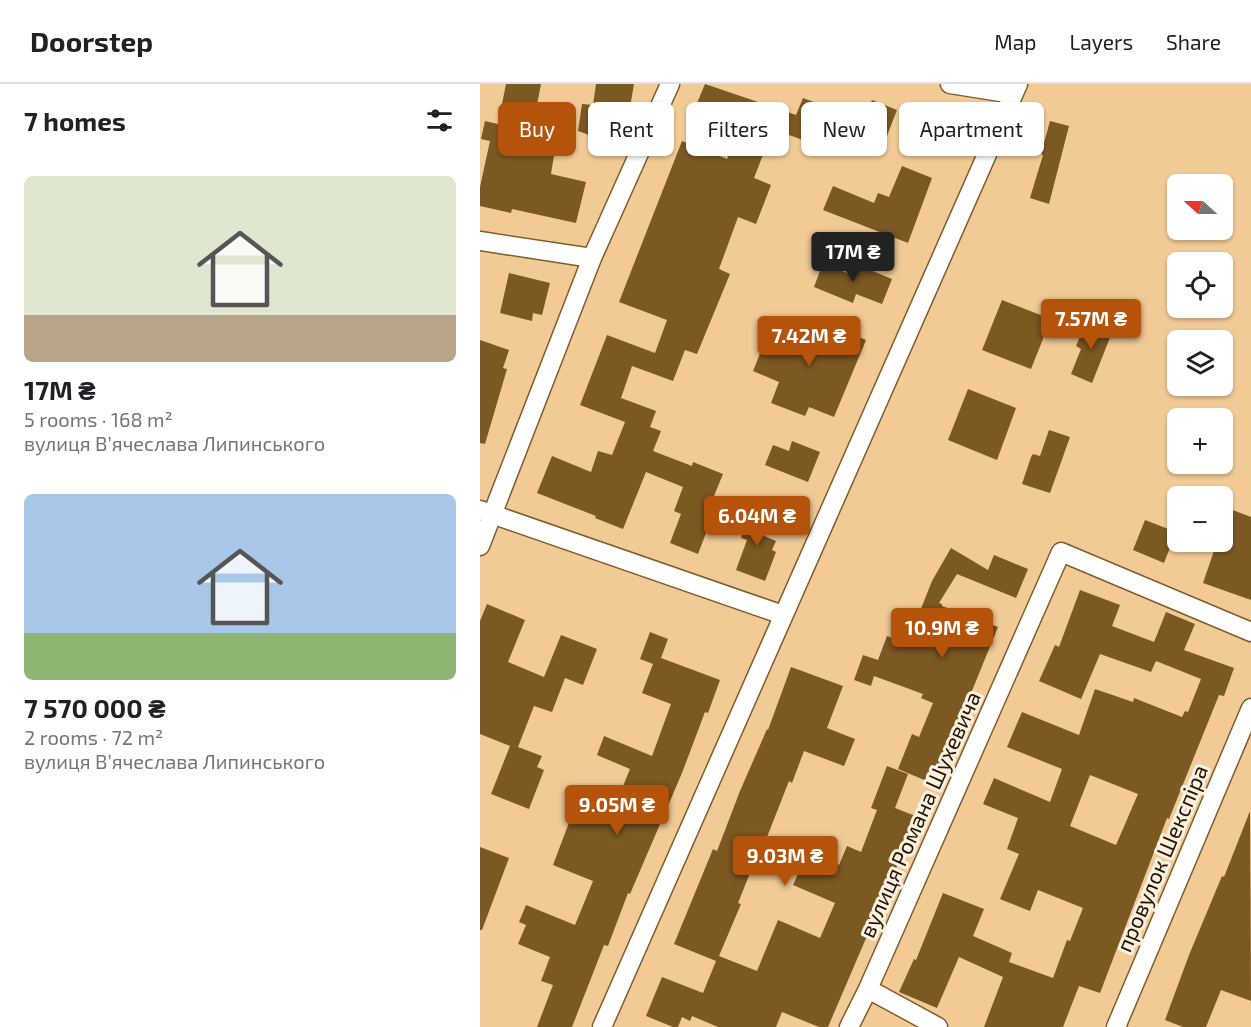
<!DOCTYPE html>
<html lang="en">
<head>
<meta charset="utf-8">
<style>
  :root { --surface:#fff; --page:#f6f6f6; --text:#202124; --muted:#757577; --line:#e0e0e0; --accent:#b45309 }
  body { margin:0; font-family:"Exo 2",sans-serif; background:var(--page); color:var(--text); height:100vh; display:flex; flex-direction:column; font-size:22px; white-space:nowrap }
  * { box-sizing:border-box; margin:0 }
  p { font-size:20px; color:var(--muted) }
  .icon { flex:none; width:33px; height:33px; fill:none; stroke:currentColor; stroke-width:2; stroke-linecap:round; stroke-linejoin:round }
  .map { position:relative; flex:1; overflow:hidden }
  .drawer { display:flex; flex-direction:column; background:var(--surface); width:480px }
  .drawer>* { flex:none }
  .top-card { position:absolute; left:18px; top:18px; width:570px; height:54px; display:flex; gap:12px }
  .needle { width:39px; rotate:291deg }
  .buttons { position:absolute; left:687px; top:90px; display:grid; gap:12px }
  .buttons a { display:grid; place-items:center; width:66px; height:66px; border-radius:9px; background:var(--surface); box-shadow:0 2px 4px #0004; font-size:30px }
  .price { position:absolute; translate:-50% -51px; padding:0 14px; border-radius:6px; background:var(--accent); color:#fff; font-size:20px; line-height:39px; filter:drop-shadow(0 2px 3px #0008) }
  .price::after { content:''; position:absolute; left:50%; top:36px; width:18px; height:14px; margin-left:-9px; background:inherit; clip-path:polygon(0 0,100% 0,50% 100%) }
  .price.selected { background:#222; color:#fff }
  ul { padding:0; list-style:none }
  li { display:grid; align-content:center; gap:12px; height:318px; padding:0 24px }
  li span { display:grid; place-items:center; height:186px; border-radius:9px; color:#555 }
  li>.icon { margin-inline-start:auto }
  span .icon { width:108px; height:108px; fill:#fffc; stroke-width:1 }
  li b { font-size:26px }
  h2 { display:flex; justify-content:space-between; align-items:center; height:72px; padding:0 24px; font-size:26px }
  .pill { padding:0 21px; border-radius:9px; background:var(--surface); box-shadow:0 2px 4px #0004; font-size:21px; line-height:54px }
  .pill.selected { background:var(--accent); color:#fff }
  header { display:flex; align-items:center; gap:36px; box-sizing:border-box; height:84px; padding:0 30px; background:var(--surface); border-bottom:2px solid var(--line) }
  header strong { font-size:28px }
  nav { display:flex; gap:33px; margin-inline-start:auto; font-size:21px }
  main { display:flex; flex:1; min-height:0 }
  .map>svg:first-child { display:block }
  .building { fill:#7c5822; fill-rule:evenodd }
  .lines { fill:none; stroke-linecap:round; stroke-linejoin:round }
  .minor-casing { stroke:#805d2a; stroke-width:21 }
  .minor { stroke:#fff; stroke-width:18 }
  .labels { text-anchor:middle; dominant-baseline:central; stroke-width:6; stroke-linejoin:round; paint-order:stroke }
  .street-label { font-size:22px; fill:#241502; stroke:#fdf1e1 }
</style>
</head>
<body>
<header>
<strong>Doorstep</strong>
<nav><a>Map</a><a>Layers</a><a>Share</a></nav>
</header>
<main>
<section class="drawer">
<h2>7 homes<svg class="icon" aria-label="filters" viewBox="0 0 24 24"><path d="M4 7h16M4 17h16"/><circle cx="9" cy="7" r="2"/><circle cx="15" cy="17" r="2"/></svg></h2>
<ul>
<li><span style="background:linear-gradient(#dfe7d0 75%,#b9a48a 0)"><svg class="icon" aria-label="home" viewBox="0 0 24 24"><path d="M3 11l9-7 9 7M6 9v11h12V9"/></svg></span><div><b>17M ₴</b><p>5 rooms · 168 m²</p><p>вулиця Вʼячеслава Липинського</p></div></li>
<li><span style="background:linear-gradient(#a9c7e8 75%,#8fb573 0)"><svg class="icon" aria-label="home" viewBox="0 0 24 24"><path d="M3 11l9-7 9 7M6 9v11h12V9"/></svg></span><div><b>7 570 000 ₴</b><p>2 rooms · 72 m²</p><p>вулиця Вʼячеслава Липинського</p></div></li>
</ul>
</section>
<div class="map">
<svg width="771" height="943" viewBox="0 0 771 943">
  <rect width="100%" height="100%" fill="#f2ca96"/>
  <path class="building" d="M 26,0 L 61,0 L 53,42 L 78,47 L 71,90 L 106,98 L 96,139 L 32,125 L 31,129 L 0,122 L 0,103 L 10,57 L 1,55 L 5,37 L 18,40 Z
    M 116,0 L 154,0 L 148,35 L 139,62 L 98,47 L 102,20 L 113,21 Z
    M 225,0 L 316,31 L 323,14 L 384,37 L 392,16 L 417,26 L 400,70 L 352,51 L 347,65 L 293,45 L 274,94 L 291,101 L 276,140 L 258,133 L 239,185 L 250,190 L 217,270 L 205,266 L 193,297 L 152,282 L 141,314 L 176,327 L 170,343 L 181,347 L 173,367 L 212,382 L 213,378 L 243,390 L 227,429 L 233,431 L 218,470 L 190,459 L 201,430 L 194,427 L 203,403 L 166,388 L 143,445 L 115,434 L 116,432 L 57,409 L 72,372 L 111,388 L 118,367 L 132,371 L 145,338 L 100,321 L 127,251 L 175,269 L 187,236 L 139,218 L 202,57 L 247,75 L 262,42 L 215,24 Z
    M 570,37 L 589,42 L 569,120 L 550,114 L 563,71 L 561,70 Z
    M 422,82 L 452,94 L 428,159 L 343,126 L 353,102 L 394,119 L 398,109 L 409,113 Z
    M 343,179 L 369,190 L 373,179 L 412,195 L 402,220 L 376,210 L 373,219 L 334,203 Z
    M 29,189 L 70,199 L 62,231 L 53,229 L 52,237 L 20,229 Z
    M 522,216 L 571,235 L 551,285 L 502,266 Z
    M 607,235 L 633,246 L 612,299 L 591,290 L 601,265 L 596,262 Z
    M 293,237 L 341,256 L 347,240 L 386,256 L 354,333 L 329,323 L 325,332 L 291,319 L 299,298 L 273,287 Z
    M 0,256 L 29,266 L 23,284 L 27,285 L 5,360 L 0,359 Z
    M 488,305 L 536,324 L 517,376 L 468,356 Z
    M 569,346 L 590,353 L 570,409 L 542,400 L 551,373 L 553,370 L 560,372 Z
    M 312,357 L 340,368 L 328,398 L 285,381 L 293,361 L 309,367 Z
    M 742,422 L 771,433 L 771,516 L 723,499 L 735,464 L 742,467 Z
    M 273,424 L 292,431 L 284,452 L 296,457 L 292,466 L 296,468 L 285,497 L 256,486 L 267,456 L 261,454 Z
    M 665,436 L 696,448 L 684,479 L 653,466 Z
    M 471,464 L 508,486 L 514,471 L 548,485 L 536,514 L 477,490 L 459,519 L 462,520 L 462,522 L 518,543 L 454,700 L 418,685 L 432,650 L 439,653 L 453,619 L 441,614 L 443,610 L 394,592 L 391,602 L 374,596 L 383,571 L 398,576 L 407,552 L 427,560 L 452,497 Z
    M 600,506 L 640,521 L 632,542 L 674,558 L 686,528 L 715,540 L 704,566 L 754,584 L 744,612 L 739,611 L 689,735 L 687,734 L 620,909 L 599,902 L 583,943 L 504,943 L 523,893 L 479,873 L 457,924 L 419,908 L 434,875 L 436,876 L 463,809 L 504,825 L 493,852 L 532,869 L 529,878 L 573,894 L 587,856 L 590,857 L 603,824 L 558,806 L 550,827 L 520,815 L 539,770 L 527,765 L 538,734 L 503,720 L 514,694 L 570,718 L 582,685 L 527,663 L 542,628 L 599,651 L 615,605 L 653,618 L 654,614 L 702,633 L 705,627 L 708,628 L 721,595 L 676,577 L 671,588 L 620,570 L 601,615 L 559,597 L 575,561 L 579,563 ZM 610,691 L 658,710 L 636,761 L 590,742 Z
    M 7,520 L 45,536 L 28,578 L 64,593 L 81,551 L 117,565 L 103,601 L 85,594 L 72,628 L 54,622 L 38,663 L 62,672 L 57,683 L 64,686 L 49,725 L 11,710 L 30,662 L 0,650 L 0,537 Z
    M 170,548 L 188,555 L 181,574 L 240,596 L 228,629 L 225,628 L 202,689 L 150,810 L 148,809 L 128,862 L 124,861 L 92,943 L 57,943 L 73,901 L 61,897 L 70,873 L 38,860 L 46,841 L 39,838 L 46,821 L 95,841 L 113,797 L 73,781 L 93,728 L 90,727 L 97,709 L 134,724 L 150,685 L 117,671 L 124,652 L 172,672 L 191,620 L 162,609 L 173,580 L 160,575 Z
    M 311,583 L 363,602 L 347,644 L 375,655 L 364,682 L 324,667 L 312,699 L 309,697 L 287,753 L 359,781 L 367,762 L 381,768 L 397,726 L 391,724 L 407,682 L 428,690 L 415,724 L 438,733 L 348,943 L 339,943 L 302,928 L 296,943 L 238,943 L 212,932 L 210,937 L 202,933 L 198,943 L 193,943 L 166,932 L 182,893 L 223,909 L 236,877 L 194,860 L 233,765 L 237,767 L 260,707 L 287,645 L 288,646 ZM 278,769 L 320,786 L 313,801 L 355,819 L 340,854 L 298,836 L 277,887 L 239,872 L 261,820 L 258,819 Z
    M 770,727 L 771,917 L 741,906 L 726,943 L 703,943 L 685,936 L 709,871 L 742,792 L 744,793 Z
    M 0,763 L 29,774 L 2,846 L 0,846 Z"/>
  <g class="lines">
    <defs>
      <path id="minor" d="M 470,0 L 533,10
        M 0,157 L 112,174
        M 0,426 L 303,531
        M 0,462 L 112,174 L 190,0
        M 388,905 L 458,943
        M 122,943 L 538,0
        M 369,943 L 388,905 L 581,468 L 771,548
        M 636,943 L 771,624"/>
    </defs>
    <use href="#minor" class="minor-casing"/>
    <use href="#minor" class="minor"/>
  </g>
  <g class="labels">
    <g class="street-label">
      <text transform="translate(439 730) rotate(-66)">вулиця Романа Шухевича</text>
      <text transform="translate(681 774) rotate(-67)">провулок Шекспіра</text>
    </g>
  </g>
</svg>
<div class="buttons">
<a><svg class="needle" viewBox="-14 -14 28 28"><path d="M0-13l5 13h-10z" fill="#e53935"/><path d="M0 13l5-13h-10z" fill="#757577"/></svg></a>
<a><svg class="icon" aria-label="locate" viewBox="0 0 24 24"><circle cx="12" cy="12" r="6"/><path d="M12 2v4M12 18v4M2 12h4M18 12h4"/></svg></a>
<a><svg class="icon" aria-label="layers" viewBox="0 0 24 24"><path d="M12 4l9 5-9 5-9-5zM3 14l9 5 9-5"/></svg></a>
<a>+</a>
<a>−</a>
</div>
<b class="price selected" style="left:373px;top:199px">17M ₴</b>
<b class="price" style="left:611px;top:266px">7.57M ₴</b>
<b class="price" style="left:329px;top:283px">7.42M ₴</b>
<b class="price" style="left:277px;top:463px">6.04M ₴</b>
<b class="price" style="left:462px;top:575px">10.9M ₴</b>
<b class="price" style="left:137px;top:752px">9.05M ₴</b>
<b class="price" style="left:305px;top:803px">9.03M ₴</b>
<div class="top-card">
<a class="pill selected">Buy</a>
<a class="pill">Rent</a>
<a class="pill">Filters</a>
<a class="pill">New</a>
<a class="pill">Apartment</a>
</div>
</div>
</main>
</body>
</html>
